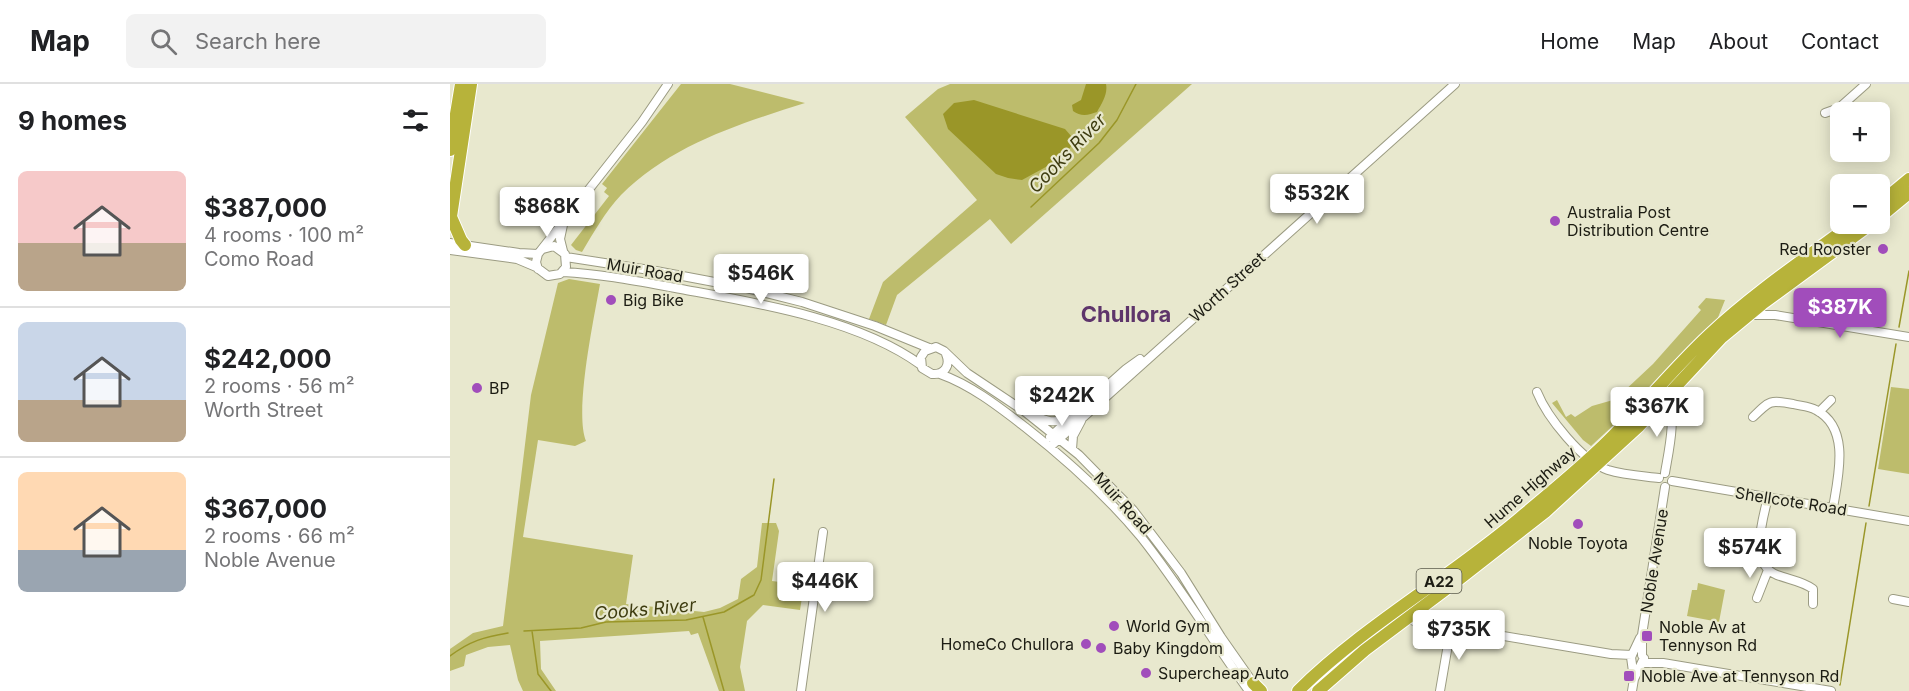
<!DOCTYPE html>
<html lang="en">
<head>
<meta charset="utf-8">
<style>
  :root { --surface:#fff; --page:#f2f2f2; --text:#202124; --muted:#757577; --line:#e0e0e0; --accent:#a14dbb }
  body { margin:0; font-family:Inter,sans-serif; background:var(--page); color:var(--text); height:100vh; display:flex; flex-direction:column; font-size:22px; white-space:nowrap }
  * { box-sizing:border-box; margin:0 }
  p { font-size:20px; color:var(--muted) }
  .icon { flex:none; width:33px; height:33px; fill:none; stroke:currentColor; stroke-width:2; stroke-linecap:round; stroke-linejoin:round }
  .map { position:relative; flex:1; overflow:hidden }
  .side { display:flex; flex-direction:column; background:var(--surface); width:450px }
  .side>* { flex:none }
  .controls { position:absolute; left:1380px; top:18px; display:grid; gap:12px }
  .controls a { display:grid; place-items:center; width:60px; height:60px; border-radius:9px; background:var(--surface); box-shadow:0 3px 15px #0003; font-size:30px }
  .price { position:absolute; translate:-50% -51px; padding:0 14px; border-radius:6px; background:#fff; color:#222; font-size:20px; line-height:39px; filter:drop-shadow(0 2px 3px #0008) }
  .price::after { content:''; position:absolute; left:50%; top:36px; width:18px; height:14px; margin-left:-9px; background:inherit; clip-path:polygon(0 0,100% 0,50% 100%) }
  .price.current { background:var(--accent); color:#fff }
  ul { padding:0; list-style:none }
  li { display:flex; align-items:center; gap:18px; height:150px; padding:0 18px }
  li+li { border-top:2px solid var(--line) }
  li span { display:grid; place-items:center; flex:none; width:168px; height:120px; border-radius:9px; color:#555 }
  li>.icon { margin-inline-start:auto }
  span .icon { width:72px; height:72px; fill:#fffc; stroke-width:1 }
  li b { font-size:26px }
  h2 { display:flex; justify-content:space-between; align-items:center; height:72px; padding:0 18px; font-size:26px }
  header { display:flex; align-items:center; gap:36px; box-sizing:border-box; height:84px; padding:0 30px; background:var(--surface); border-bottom:2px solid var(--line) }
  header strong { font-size:28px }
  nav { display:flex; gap:33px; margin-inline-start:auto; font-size:21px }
  .search { width:420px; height:54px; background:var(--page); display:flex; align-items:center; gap:15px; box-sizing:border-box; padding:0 21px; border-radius:9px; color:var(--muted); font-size:22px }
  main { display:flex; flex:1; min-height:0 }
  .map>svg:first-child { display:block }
  .green { fill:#bdbc6c }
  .water { fill:#9a9628 }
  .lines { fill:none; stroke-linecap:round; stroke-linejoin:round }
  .stream { stroke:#9a9628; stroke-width:1.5 }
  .minor-casing { stroke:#9b9b82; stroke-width:10 }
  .highway-casing { stroke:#fff; stroke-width:14 }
  .minor { stroke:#fff; stroke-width:8 }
  .highway { stroke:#b7b33a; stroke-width:12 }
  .poi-dot { fill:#a14dbb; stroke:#e8e8ce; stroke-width:2 }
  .labels { text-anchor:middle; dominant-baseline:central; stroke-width:4.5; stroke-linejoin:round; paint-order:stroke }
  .shield { fill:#e8e8ce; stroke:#59594b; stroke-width:1.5 }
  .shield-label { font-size:15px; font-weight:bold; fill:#1c1c13 }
  .poi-label { font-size:16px; fill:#1c1c13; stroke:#e8e8ce; text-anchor:start }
  .street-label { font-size:16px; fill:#1c1c13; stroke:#e8e8ce }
  .water-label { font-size:18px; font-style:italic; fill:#3e3c10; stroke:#e8e8ce }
  .district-label { font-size:22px; font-weight:bold; fill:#5e356b; stroke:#e8e8ce }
</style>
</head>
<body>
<header>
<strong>Map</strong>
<div class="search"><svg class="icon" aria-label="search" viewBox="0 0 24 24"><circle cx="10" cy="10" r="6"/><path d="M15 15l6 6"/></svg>Search here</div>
<nav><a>Home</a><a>Map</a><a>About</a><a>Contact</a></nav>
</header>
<main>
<section class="side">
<h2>9 homes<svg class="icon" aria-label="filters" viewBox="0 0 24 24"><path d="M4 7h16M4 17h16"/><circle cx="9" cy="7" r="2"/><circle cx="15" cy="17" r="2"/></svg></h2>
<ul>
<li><span style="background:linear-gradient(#f6c9c9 60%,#b9a48a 0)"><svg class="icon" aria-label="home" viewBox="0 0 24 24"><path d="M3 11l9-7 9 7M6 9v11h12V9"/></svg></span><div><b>$387,000</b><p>4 rooms · 100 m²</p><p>Como Road</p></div></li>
<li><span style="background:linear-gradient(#c9d6e8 65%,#b9a48a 0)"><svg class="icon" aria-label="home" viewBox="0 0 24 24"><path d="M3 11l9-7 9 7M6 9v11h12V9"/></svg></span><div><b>$242,000</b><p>2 rooms · 56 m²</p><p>Worth Street</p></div></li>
<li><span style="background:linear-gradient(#ffd9b3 65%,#9aa5b1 0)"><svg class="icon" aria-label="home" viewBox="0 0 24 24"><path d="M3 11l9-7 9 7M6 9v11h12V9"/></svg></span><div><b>$367,000</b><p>2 rooms · 66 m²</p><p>Noble Avenue</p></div></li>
</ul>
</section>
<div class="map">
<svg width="1459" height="607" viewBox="0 0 1459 607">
  <rect width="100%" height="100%" fill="#e8e8ce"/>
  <path class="green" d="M 231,0 L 280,0 L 355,19 C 289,40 221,61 171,111 C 155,128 144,148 132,168 L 126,166 L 121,161 L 159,112 L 154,108 L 157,104 L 152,100 Z
    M 500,0 L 742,0 L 561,160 L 540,135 L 447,211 L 436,241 L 419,235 L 433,198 L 527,116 L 455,33 L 488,5 Z
    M 119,195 L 150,200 C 144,234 124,328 136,357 L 125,362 L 88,356 L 73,453 L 183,471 L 176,520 L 254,528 L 270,524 L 288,515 L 291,495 L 307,483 L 312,439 L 326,439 L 329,447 L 322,497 L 354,501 L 350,526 L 313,521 L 297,537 L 290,583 L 295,607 L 269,607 L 248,549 L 241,551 L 239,547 L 90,557 L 91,585 L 106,607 L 73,607 L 68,596 L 60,561 L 38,563 L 16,571 L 14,582 L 0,587 L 0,565 L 23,549 L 53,542 L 81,311 L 108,199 Z
    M 1256,214 L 1275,216 L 1267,236 L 1193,314 L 1141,362 L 1133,356 L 1102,319 L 1107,316 L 1116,333 L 1121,330 L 1125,333 L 1142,322 L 1163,316 L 1172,309 L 1203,280 L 1251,226 L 1248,223 Z
    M 1441,303 L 1459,305 L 1459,390 L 1428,385 Z
    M 1248,499 L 1275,506 L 1269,538 L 1237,532 L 1242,506 L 1247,506 Z"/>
  <path class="water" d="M 636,0 L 656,0 C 658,10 652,19 647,28 C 639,31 631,33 623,27 L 622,21 L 631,16 Z
    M 524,16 L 615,45 L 622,53 L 621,62 L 616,72 L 572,96 L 558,94 L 546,90 L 498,45 L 493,30 L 504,19 Z"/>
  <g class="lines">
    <path class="stream" d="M 581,123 L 649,59 L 667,36 L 686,0
      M 1449,243 L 1459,187
      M 1419,422 L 1446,260
      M 253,533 L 274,607
      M 74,547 L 131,544 L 156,538 L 236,536 L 274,528 L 304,511 L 311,496 L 324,395
      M 82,547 L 88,590 L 101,607
      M 0,572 C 20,557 34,553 58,549
      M 1390,601 L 1416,439"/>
    <defs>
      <path id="minor" d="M 1375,29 L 1389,24 L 1416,0
        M 113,141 L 110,155 L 113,167
        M 0,159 L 69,169 L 88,170
        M 0,166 L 67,175 L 86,183 L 98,192 L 110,190 L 116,183 L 115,170 L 104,162 L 93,165
        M 116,173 L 206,187 L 296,204 L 352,218 L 425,242 L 479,264
        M 88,185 L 86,178 L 88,170 L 192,38 L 218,0
        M 113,188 C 153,190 192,198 231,205 C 307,219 408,235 471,281
        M 1299,231 L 1325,231 L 1459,253
        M 496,270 C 501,282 494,291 482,290 L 472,284 L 471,273 L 475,267 L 486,263 L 494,267 L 517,289 L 574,327 L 629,371 L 683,426 L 731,489 L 771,553 L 806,603
        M 490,290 C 521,301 549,323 575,343 C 617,376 657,412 691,453 C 730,502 762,556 799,607
        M 1087,308 C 1097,333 1132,377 1158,386 C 1174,391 1193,392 1209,394
        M 1369,328 L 1381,316
        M 585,332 C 596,337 605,340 616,334
        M 1303,333 C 1320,316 1320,316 1343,320 C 1350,322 1359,322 1366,326 C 1401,344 1388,393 1383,424
        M 600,353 L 676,285 L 690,275
        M 600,363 L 1005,0
        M 622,365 L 623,352 L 631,337
        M 1215,389 C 1218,370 1228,329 1216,313
        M 1222,397 L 1459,437
        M 1318,413 C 1313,435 1298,480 1327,491 C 1340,496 1352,497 1363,505 L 1363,520
        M 1307,514 L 1318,486
        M 1443,515 L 1459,518
        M 957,534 L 964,537 L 1161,570 L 1182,571
        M 1192,571 L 1192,551 L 1215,403
        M 1192,579 L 1213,579 L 1381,607
        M 1184,595 L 1181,573 L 1190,554
        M 351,607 L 373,448
        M 990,607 L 1001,543
        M 1182,607 L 1184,595 L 1194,574"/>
      <path id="highway" d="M 0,66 L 11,0
        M 1430,119 L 1459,95
        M 1,133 L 11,156 L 15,161
        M 1430,133 L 1459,109
        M 0,139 L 21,0
        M 803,599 L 811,607
        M 848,607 C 915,541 998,495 1070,434 C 1102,407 1136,380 1165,350 C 1197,317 1226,282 1259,251 C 1304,209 1353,176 1402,140
        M 868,607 L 915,566 L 1003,500 L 1095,428 L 1189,342 L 1272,253 L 1312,220 L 1421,140"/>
    </defs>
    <use href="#minor" class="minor-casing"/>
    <use href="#highway" class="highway-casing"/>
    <use href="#minor" class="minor"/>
    <use href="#highway" class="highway"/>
  </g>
  <g class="poi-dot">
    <circle cx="1105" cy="137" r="6"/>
    <circle cx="1433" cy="165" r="6"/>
    <circle cx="161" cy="216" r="6"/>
    <circle cx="27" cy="304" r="6"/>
    <circle cx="1128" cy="440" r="6"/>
    <circle cx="664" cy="542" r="6"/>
    <rect x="1191" y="546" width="12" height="12" rx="3"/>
    <circle cx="636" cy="560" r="6"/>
    <circle cx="651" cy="564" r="6"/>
    <circle cx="696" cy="589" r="6"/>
    <rect x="1173" y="586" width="12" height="12" rx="3"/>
  </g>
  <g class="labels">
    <rect class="shield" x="966.5" y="485" width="45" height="24" rx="4.5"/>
    <g class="shield-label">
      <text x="989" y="497">A22</text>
    </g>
    <g class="poi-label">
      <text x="1117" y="128">Australia Post<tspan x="1117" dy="18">Distribution Centre</tspan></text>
      <text x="1421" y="165" text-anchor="end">Red Rooster</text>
      <text x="173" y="216">Big Bike</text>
      <text x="39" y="304">BP</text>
      <text x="1128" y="459" text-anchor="middle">Noble Toyota</text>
      <text x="676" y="542">World Gym</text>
      <text x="1209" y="543">Noble Av at<tspan x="1209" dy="18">Tennyson Rd</tspan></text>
      <text x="624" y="560" text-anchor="end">HomeCo Chullora</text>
      <text x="663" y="564">Baby Kingdom</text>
      <text x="708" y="589">Supercheap Auto</text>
      <text x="1191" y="592">Noble Ave at Tennyson Rd</text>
    </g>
    <g class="street-label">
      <text transform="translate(195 186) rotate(10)">Muir Road</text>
      <text transform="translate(777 203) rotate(-42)">Worth Street</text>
      <text transform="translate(1080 403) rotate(-41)">Hume Highway</text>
      <text transform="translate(1341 417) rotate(9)">Shellcote Road</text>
      <text transform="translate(673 419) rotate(48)">Muir Road</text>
      <text transform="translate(1204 477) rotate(-81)">Noble Avenue</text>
    </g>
    <g class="water-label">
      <text transform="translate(617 69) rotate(-46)">Cooks River</text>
      <text transform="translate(195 525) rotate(-5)">Cooks River</text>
    </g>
    <g class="district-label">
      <text x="676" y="230">Chullora</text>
    </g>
  </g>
</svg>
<div class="controls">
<a>+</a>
<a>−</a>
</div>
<b class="price" style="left:867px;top:141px">$532K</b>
<b class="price" style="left:97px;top:154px">$868K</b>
<b class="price" style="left:311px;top:221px">$546K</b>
<b class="price current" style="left:1390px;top:255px">$387K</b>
<b class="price" style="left:612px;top:343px">$242K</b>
<b class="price" style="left:1207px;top:354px">$367K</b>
<b class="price" style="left:1300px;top:495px">$574K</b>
<b class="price" style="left:375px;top:529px">$446K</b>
<b class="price" style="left:1009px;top:577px">$735K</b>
</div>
</main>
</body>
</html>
